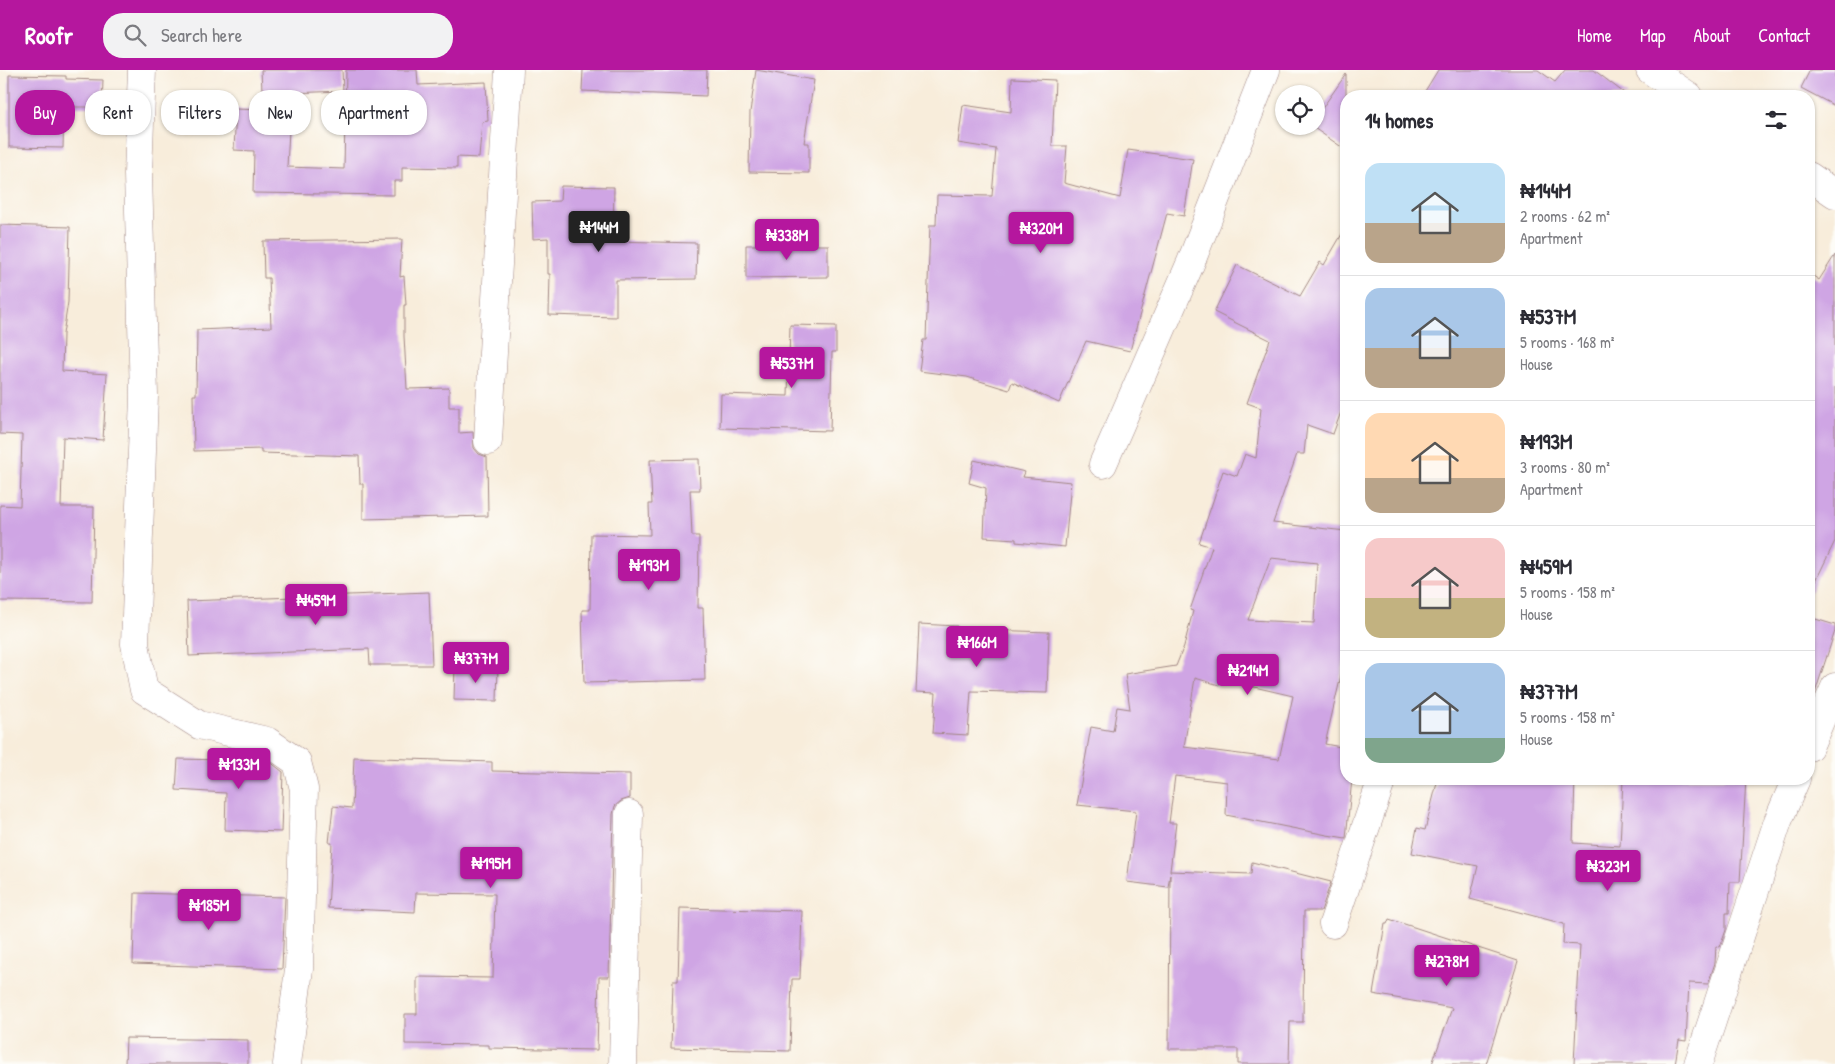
<!DOCTYPE html>
<html lang="en">
<head>
<meta charset="utf-8">
<style>
  :root { --surface:#fff; --page:#f2f2f3; --text:#2b2b33; --muted:#7c7c81; --line:#e1e1e2; --accent:#b5179e }
  body { margin:0; font-family:"Patrick Hand",sans-serif; background:var(--page); color:var(--text); height:100vh; display:flex; flex-direction:column; font-size:19px; white-space:nowrap }
  * { box-sizing:border-box; margin:0 }
  p { font-size:16px; color:var(--muted) }
  .icon { flex:none; width:28px; height:28px; fill:none; stroke:currentColor; stroke-width:2; stroke-linecap:round; stroke-linejoin:round }
  .map { position:relative; flex:1; overflow:hidden }
  .drawer { position:absolute; left:1340px; top:20px; width:475px; height:695px; display:flex; flex-direction:column; background:var(--surface); border-radius:20px; box-shadow:0 1px 4px #0004 }
  .drawer>* { flex:none }
  .hud { position:absolute; left:15px; top:20px; width:475px; height:45px; display:flex; gap:10px }
  .buttons { position:absolute; left:1275px; top:15px; display:grid; gap:10px }
  .buttons a { display:grid; place-items:center; width:50px; height:50px; border-radius:50%; background:var(--surface); box-shadow:0 1px 4px #0004; font-size:25px }
  .price { position:absolute; translate:-50% -42px; padding:0 11px; border-radius:5px; background:var(--accent); color:#fff; font-size:16px; line-height:32px; filter:drop-shadow(0 1px 2px #0008) }
  .price::after { content:''; position:absolute; left:50%; top:30px; width:15px; height:11px; margin-left:-8px; background:inherit; clip-path:polygon(0 0,100% 0,50% 100%) }
  .price.active { background:#222; color:#fff }
  ul { padding:0; list-style:none }
  li { display:flex; align-items:center; gap:15px; height:125px; padding:0 25px }
  li+li { border-top:1px solid var(--line) }
  li span { display:grid; place-items:center; flex:none; width:140px; height:100px; border-radius:15px; color:#555 }
  li>.icon { margin-inline-start:auto }
  span .icon { width:60px; height:60px; fill:#fffc; stroke-width:1 }
  li b { font-size:21px }
  h2 { display:flex; justify-content:space-between; align-items:center; height:60px; padding:0 25px; font-size:21px }
  .chip { padding:0 18px; border-radius:20px; background:var(--surface); box-shadow:0 1px 4px #0004; font-size:18px; line-height:45px }
  .chip.active { background:var(--accent); color:#fff }
  header { display:flex; align-items:center; gap:30px; box-sizing:border-box; height:70px; padding:0 25px; background:var(--accent); color:#fff }
  header strong { font-size:24px }
  nav { display:flex; gap:28px; margin-inline-start:auto; font-size:18px }
  .search { width:350px; height:45px; background:var(--page); display:flex; align-items:center; gap:12px; box-sizing:border-box; padding:0 18px; border-radius:20px; color:var(--muted); font-size:19px }
  .map>svg:first-child { display:block }
  .building { fill:#cfa5e4; fill-rule:evenodd }
  .lines { fill:none; stroke-linecap:round; stroke-linejoin:round }
  .minor-casing { stroke:#a18683; stroke-width:29 }
  .major-casing { stroke:#a18683; stroke-width:29 }
  .minor { stroke:#fff; stroke-width:28 }
  .major { stroke:#fff; stroke-width:28 }
</style>
</head>
<body>
<header>
<strong>Roofr</strong>
<div class="search"><svg class="icon" aria-label="search" viewBox="0 0 24 24"><circle cx="10" cy="10" r="6"/><path d="M15 15l6 6"/></svg>Search here</div>
<nav><a>Home</a><a>Map</a><a>About</a><a>Contact</a></nav>
</header>
<div class="map">
<svg width="1835" height="994" viewBox="0 0 1835 994">
  <rect width="100%" height="100%" fill="#fdfcf7"/>
  <filter id="ink" filterUnits="userSpaceOnUse"><feTurbulence type="fractalNoise" baseFrequency=".02" numOctaves="2"/><feDisplacementMap in="SourceGraphic" scale="10" xChannelSelector="R" yChannelSelector="G"/><feConvolveMatrix kernelMatrix="1 2 1 2 8 2 1 2 1" color-interpolation-filters="sRGB"/></filter>
  <filter id="wash" filterUnits="userSpaceOnUse"><feTurbulence type="fractalNoise" baseFrequency=".0096" numOctaves="4" result="noise"/><feDisplacementMap in="SourceGraphic" scale="20" xChannelSelector="R" yChannelSelector="G"/><feGaussianBlur stdDeviation="1.12" result="paint"/><feColorMatrix in="noise" values="0 0 0 0 0 0 0 0 0 0 0 0 0 0 0 0 0 1.4 0 .05"/><feComposite in="paint" operator="in"/></filter>
  <g filter="url(#wash)">
    <rect width="100%" height="100%" fill="#f8eddb"/>
    <g id="blocks">
      <path class="building" d="M 261,0 L 342,0 L 343,21 L 291,23 L 287,97 L 344,99 L 346,0 L 417,0 L 418,15 L 486,12 L 488,51 L 482,52 L 479,88 L 457,87 L 457,98 L 402,97 L 402,111 L 394,111 L 394,125 L 253,123 L 254,81 L 234,80 L 236,39 L 263,40 Z
        M 583,0 L 707,0 L 706,26 L 582,21 Z
        M 756,0 L 814,10 L 804,73 L 809,73 L 809,103 L 749,102 L 750,42 Z
        M 1438,0 L 1538,0 L 1555,12 L 1565,0 L 1594,0 L 1628,26 L 1422,26 Z
        M 1810,0 L 1835,0 L 1835,36 L 1801,18 Z
        M 1346,4 L 1346,80 L 1311,56 L 1316,56 L 1316,47 Z
        M 9,5 L 66,6 L 66,9 L 103,10 L 102,37 L 64,37 L 63,78 L 9,77 Z
        M 1012,8 L 1055,10 L 1052,76 L 1067,76 L 1064,113 L 1120,128 L 1128,80 L 1193,89 L 1184,146 L 1167,143 L 1130,281 L 1086,271 L 1059,333 L 1012,312 L 1009,320 L 967,307 L 919,301 L 923,270 L 926,270 L 930,155 L 936,155 L 937,125 L 992,126 L 996,79 L 958,73 L 963,35 L 1011,42 Z
        M 561,116 L 614,117 L 613,171 L 697,173 L 696,209 L 616,210 L 616,247 L 549,245 L 550,204 L 548,204 L 548,168 L 533,169 L 532,132 L 560,131 Z
        M 0,155 L 70,157 L 68,232 L 63,264 L 62,301 L 107,304 L 103,370 L 63,367 L 61,437 L 94,437 L 92,532 L 0,531 L 0,435 L 20,436 L 22,365 L 0,364 Z
        M 1346,157 L 1346,328 L 1333,364 L 1307,355 L 1304,384 L 1297,384 L 1273,453 L 1346,461 L 1346,584 L 1325,674 L 1346,678 L 1346,709 L 1352,709 L 1346,768 L 1327,765 L 1226,745 L 1227,712 L 1175,706 L 1169,753 L 1176,753 L 1170,801 L 1251,804 L 1252,792 L 1331,812 L 1321,841 L 1304,841 L 1303,952 L 1290,952 L 1289,994 L 1238,994 L 1238,979 L 1169,979 L 1170,804 L 1168,817 L 1127,812 L 1136,741 L 1077,735 L 1091,657 L 1113,661 L 1117,637 L 1130,639 L 1125,604 L 1176,596 L 1184,576 L 1193,541 L 1190,540 L 1212,477 L 1199,473 L 1223,401 L 1237,406 L 1245,384 L 1256,388 L 1261,338 L 1247,333 L 1270,270 L 1214,242 L 1237,195 L 1300,226 L 1320,192 L 1324,195 ZM 1271,488 L 1317,493 L 1314,553 L 1248,550 ZM 1195,608 L 1219,615 L 1220,609 L 1293,626 L 1279,689 L 1184,677 Z
        M 402,169 L 400,207 L 404,206 L 406,235 L 404,235 L 404,266 L 407,319 L 449,318 L 449,337 L 459,337 L 459,363 L 473,362 L 474,378 L 479,384 L 487,387 L 488,446 L 363,449 L 363,414 L 360,414 L 359,386 L 261,383 L 261,379 L 194,381 L 193,325 L 196,325 L 197,260 L 271,257 L 269,208 L 264,208 L 263,171 Z
        M 746,175 L 828,175 L 828,207 L 746,208 Z
        M 1835,185 L 1835,471 L 1809,525 L 1809,203 L 1819,210 Z
        M 790,255 L 836,256 L 836,282 L 832,282 L 830,361 L 720,358 L 721,324 L 788,326 Z
        M 699,389 L 700,420 L 690,420 L 692,466 L 699,466 L 698,538 L 703,538 L 705,610 L 584,613 L 582,540 L 590,540 L 591,464 L 650,465 L 649,434 L 652,434 L 650,390 Z
        M 974,390 L 1025,402 L 1023,407 L 1071,412 L 1065,477 L 1016,472 L 1016,469 L 984,467 L 986,418 L 969,413 Z
        M 429,522 L 432,595 L 370,595 L 369,579 L 189,586 L 187,531 Z
        M 1809,547 L 1835,555 L 1835,561 L 1814,626 L 1809,625 Z
        M 919,554 L 957,556 L 957,559 L 1049,562 L 1047,623 L 971,621 L 968,665 L 933,663 L 936,623 L 916,622 Z
        M 455,596 L 498,597 L 497,631 L 454,630 Z
        M 354,687 L 492,692 L 492,701 L 630,704 L 630,728 L 621,731 L 615,736 L 613,744 L 609,907 L 599,907 L 597,980 L 489,978 L 489,975 L 405,974 L 405,944 L 417,944 L 417,907 L 493,908 L 495,824 L 416,823 L 415,842 L 328,838 L 332,773 L 329,773 L 333,736 L 352,738 Z
        M 178,689 L 269,691 L 283,702 L 281,762 L 225,760 L 226,723 L 176,720 Z
        M 1438,709 L 1575,709 L 1573,773 L 1620,776 L 1623,709 L 1746,709 L 1740,812 L 1730,812 L 1729,843 L 1726,843 L 1726,860 L 1720,877 L 1716,876 L 1715,893 L 1708,914 L 1689,913 L 1686,971 L 1679,970 L 1675,994 L 1574,994 L 1580,875 L 1563,874 L 1564,854 L 1470,829 L 1478,796 L 1412,783 L 1417,758 L 1425,760 Z
        M 135,823 L 285,827 L 282,899 L 133,894 Z
        M 680,838 L 802,841 L 800,909 L 792,909 L 790,981 L 671,978 L 673,911 L 678,911 Z
        M 1389,849 L 1518,891 L 1486,994 L 1432,994 L 1452,938 L 1373,924 L 1385,854 L 1387,854 Z
        M 126,968 L 248,970 L 248,994 L 125,994 Z"/>
    </g>
  </g>
  <g filter="url(#ink)">
    <use href="#blocks" fill-opacity="0" stroke="#a18683" stroke-width="1"/>
    <g class="lines">
      <defs>
        <path id="minor" d="M 142,0 L 138,104 L 144,326 L 135,574 L 144,620 L 199,655 L 267,671 L 297,692 L 304,719 L 299,899 L 287,994
          M 488,371 L 509,0
          M 1103,394 L 1191,192 L 1266,0
          M 1809,677 L 1835,617
          M 1333,854 L 1382,709
          M 623,994 L 629,744
          M 1698,994 L 1778,751 L 1796,709"/>
        <path id="major" d="M 1650,0 L 1689,26
          M 1809,106 L 1835,124"/>
      </defs>
      <use href="#minor" class="minor-casing"/>
      <use href="#major" class="major-casing"/>
      <use href="#minor" class="minor"/>
      <use href="#major" class="major"/>
    </g>
  </g>
</svg>
<div class="buttons">
<a><svg class="icon" aria-label="locate" viewBox="0 0 24 24"><circle cx="12" cy="12" r="6"/><path d="M12 2v4M12 18v4M2 12h4M18 12h4"/></svg></a>
</div>
<b class="price active" style="left:599px;top:183px">₦144M</b>
<b class="price" style="left:1041px;top:184px">₦320M</b>
<b class="price" style="left:787px;top:191px">₦338M</b>
<b class="price" style="left:792px;top:319px">₦537M</b>
<b class="price" style="left:649px;top:521px">₦193M</b>
<b class="price" style="left:316px;top:556px">₦459M</b>
<b class="price" style="left:977px;top:598px">₦166M</b>
<b class="price" style="left:476px;top:614px">₦377M</b>
<b class="price" style="left:1248px;top:626px">₦214M</b>
<b class="price" style="left:239px;top:720px">₦133M</b>
<b class="price" style="left:491px;top:819px">₦195M</b>
<b class="price" style="left:1608px;top:822px">₦323M</b>
<b class="price" style="left:209px;top:861px">₦185M</b>
<b class="price" style="left:1447px;top:917px">₦278M</b>
<div class="hud">
<a class="chip active">Buy</a>
<a class="chip">Rent</a>
<a class="chip">Filters</a>
<a class="chip">New</a>
<a class="chip">Apartment</a>
</div>
<section class="drawer">
<h2>14 homes<svg class="icon" aria-label="filters" viewBox="0 0 24 24"><path d="M4 7h16M4 17h16"/><circle cx="9" cy="7" r="2"/><circle cx="15" cy="17" r="2"/></svg></h2>
<ul>
<li><span style="background:linear-gradient(#bfe0f5 60%,#b9a48a 0)"><svg class="icon" aria-label="home" viewBox="0 0 24 24"><path d="M3 11l9-7 9 7M6 9v11h12V9"/></svg></span><div><b>₦144M</b><p>2 rooms · 62 m²</p><p>Apartment</p></div></li>
<li><span style="background:linear-gradient(#a9c7e8 60%,#b9a48a 0)"><svg class="icon" aria-label="home" viewBox="0 0 24 24"><path d="M3 11l9-7 9 7M6 9v11h12V9"/></svg></span><div><b>₦537M</b><p>5 rooms · 168 m²</p><p>House</p></div></li>
<li><span style="background:linear-gradient(#ffd9b3 65%,#b9a48a 0)"><svg class="icon" aria-label="home" viewBox="0 0 24 24"><path d="M3 11l9-7 9 7M6 9v11h12V9"/></svg></span><div><b>₦193M</b><p>3 rooms · 80 m²</p><p>Apartment</p></div></li>
<li><span style="background:linear-gradient(#f6c9c9 60%,#c2b280 0)"><svg class="icon" aria-label="home" viewBox="0 0 24 24"><path d="M3 11l9-7 9 7M6 9v11h12V9"/></svg></span><div><b>₦459M</b><p>5 rooms · 158 m²</p><p>House</p></div></li>
<li><span style="background:linear-gradient(#a9c7e8 75%,#7fa58c 0)"><svg class="icon" aria-label="home" viewBox="0 0 24 24"><path d="M3 11l9-7 9 7M6 9v11h12V9"/></svg></span><div><b>₦377M</b><p>5 rooms · 158 m²</p><p>House</p></div></li>
</ul>
</section>
</div>
</body>
</html>
